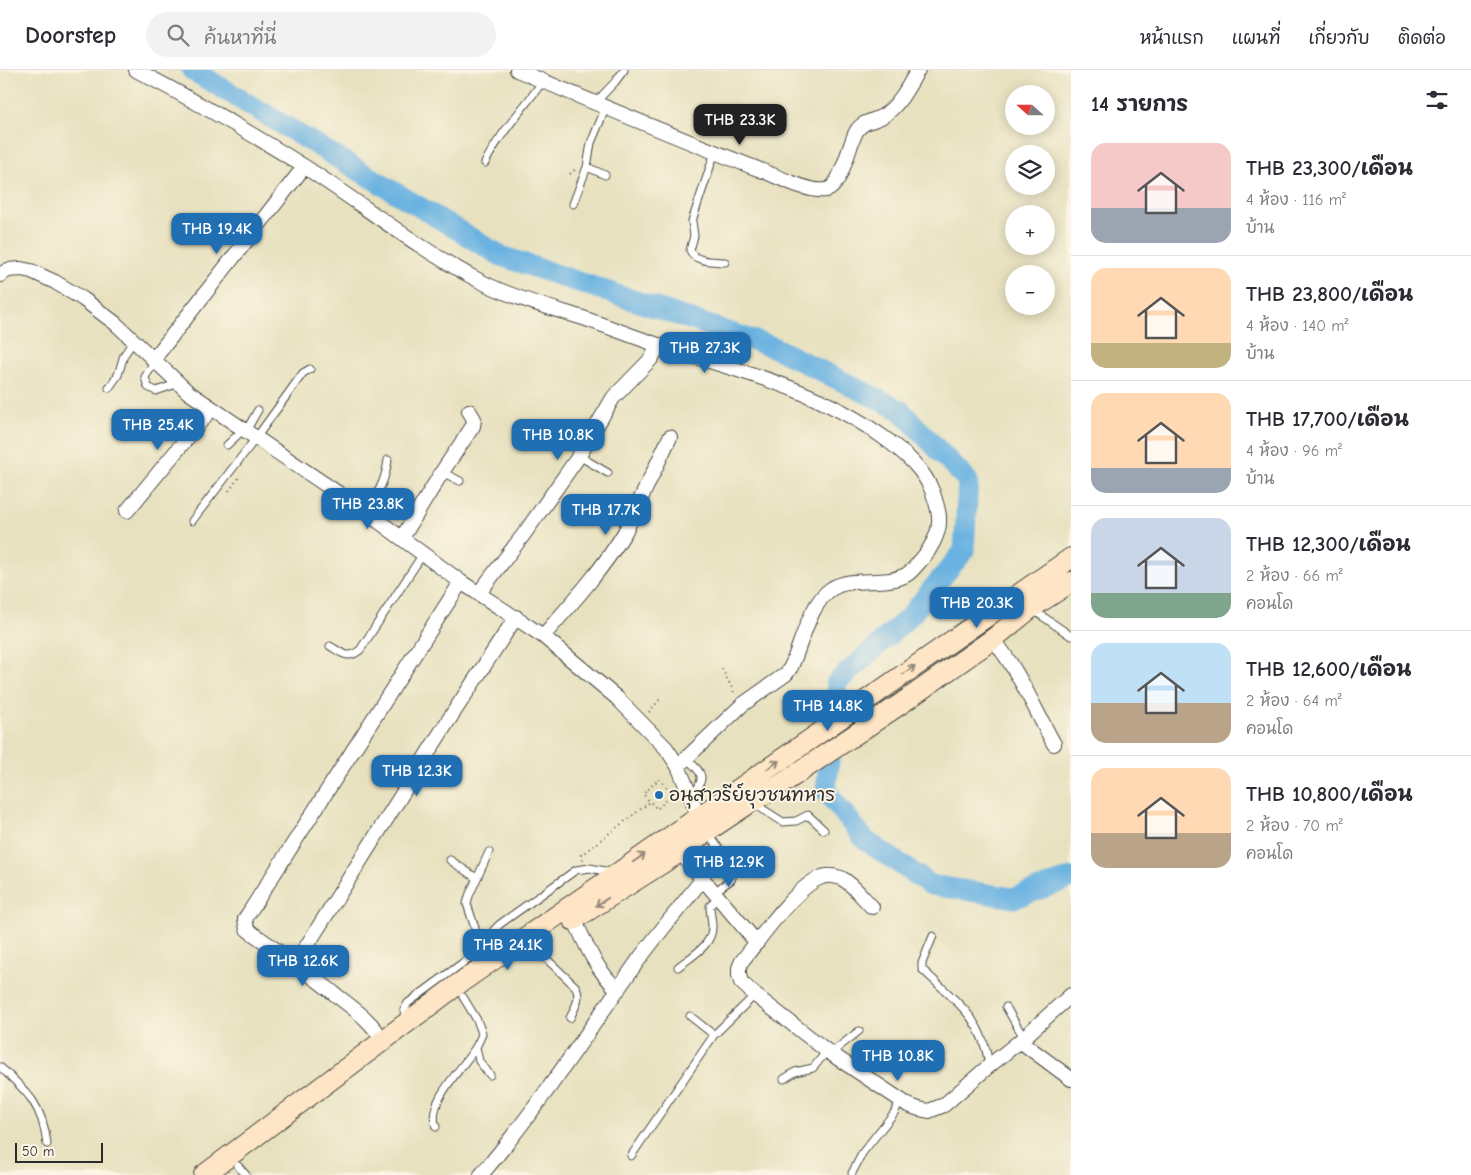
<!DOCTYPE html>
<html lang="th">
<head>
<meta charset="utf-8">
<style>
  :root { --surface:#fff; --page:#f2f2f3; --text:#2b2b33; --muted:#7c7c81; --line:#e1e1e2; --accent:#1f6fb2 }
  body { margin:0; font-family:"Comic Neue","Playpen Sans Thai",sans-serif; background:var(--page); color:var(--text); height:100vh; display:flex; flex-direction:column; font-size:19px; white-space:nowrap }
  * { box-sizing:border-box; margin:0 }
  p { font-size:16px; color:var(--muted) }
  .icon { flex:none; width:28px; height:28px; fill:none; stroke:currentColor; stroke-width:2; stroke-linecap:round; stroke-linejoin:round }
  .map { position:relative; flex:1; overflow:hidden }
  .sheet { display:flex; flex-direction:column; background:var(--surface); width:400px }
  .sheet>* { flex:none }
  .needle { width:32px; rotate:291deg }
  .buttons { position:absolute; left:1005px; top:15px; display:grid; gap:10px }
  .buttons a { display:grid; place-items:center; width:50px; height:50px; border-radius:50%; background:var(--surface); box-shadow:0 2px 12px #0003; font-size:25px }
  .scale { position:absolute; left:15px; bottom:12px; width:88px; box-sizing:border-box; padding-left:5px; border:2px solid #2b2b2b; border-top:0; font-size:14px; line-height:18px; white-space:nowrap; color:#2b2b2b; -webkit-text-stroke:4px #fcf5e5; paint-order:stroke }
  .price { position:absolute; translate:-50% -42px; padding:0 11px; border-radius:10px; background:var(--accent); color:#fff; font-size:16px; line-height:32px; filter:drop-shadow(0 1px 2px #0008) }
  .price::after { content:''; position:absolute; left:50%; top:30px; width:15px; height:11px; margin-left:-8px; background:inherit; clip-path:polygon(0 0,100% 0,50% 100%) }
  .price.current { background:#222; color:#fff }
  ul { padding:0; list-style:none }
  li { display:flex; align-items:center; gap:15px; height:125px; padding:0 20px }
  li+li { border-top:1px solid var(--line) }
  li span { display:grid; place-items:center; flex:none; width:140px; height:100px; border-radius:15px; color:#555 }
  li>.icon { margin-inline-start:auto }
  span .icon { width:60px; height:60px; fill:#fffc; stroke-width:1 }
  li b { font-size:21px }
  h2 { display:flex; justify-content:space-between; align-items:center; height:60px; padding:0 20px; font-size:21px }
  header { display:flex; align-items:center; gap:30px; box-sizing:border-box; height:70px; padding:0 25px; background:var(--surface); border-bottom:1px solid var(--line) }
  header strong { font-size:24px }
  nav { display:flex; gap:28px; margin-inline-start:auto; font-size:18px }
  .search { width:350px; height:45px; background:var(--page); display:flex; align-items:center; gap:12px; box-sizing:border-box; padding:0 18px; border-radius:28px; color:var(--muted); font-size:19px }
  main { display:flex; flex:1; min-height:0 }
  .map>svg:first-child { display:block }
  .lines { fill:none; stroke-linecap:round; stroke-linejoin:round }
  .river { stroke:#6ab2e1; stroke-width:21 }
  .lane-casing { stroke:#474641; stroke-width:9 }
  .street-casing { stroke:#474641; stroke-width:16 }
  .secondary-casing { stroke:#474641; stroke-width:22 }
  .path { stroke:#474641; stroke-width:2; stroke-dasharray:1 4; stroke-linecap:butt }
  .lane { stroke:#fff; stroke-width:7 }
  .street { stroke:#fff; stroke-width:14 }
  .secondary { stroke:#fde5c5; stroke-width:20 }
  .oneway { stroke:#948878 }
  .poi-dot { fill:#1f6fb2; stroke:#fcf5e5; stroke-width:2 }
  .labels { text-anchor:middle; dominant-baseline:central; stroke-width:4; stroke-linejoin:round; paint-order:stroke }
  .poi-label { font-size:19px; fill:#2b2b2b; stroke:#fcf5e5; text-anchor:start }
</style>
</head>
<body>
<header>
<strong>Doorstep</strong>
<div class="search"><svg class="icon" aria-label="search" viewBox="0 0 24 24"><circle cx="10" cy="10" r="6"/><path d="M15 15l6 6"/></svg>ค้นหาที่นี่</div>
<nav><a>หน้าแรก</a><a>แผนที่</a><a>เกี่ยวกับ</a><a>ติดต่อ</a></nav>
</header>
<main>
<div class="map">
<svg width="1071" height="1105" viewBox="0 0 1071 1105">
  <rect width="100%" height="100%" fill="#fcf5e5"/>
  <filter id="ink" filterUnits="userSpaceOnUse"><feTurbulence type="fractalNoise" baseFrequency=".02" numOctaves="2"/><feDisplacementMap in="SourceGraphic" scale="10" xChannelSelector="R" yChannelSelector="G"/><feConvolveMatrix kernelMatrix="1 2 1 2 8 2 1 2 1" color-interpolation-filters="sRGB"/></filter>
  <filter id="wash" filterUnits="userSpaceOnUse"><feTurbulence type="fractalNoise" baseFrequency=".0096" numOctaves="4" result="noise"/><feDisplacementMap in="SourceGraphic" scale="20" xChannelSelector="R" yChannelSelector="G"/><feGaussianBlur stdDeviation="1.12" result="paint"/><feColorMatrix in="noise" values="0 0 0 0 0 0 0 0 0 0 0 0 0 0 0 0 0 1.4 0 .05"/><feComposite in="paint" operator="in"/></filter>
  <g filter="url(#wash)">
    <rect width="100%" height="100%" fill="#e7e1bf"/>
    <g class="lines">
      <path class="river" d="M 192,0 L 501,186 L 773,277 L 900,340 L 968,411 L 964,481 L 908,548 L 837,612 L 826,721 L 865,770 L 931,815 L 1014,828 L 1071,808"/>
    </g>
  </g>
  <g filter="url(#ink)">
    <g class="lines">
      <defs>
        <path id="lane" d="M 595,33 L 615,12 L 624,0
          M 715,82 L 692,151 L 694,166 L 690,180 C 695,193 714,191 725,192
          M 485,93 C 500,63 523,39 543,11
          M 587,97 L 605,105
          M 573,134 L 587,97 L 591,73 L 606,37
          M 155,292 L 145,307 L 148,317 L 156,321 L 179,313
          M 109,318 L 118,305 L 124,285 L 133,272
          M 246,361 L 258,340
          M 227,375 L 243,360
          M 579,386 L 608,403
          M 442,402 L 460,411
          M 366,442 C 378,422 385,413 388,390
          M 192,451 L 256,368 L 303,303 L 310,299
          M 1032,539 L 1071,566
          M 330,576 C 342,583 348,590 360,580 L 423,484
          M 686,689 C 705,703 705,709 692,727
          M 753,733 L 783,752 L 796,751 L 808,745 L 824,760
          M 707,763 L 725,786 L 734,801 L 731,810 L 714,822
          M 450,790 L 476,808
          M 933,866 L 922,893 L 922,899 C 956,932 982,946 989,995
          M 534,877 L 576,917 C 581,929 575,937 570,948
          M 482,879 L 467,834 L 469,826 L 489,782
          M 678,897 C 692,886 713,875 712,856 C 712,849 710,843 710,836 L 718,827
          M 1006,937 L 1024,968
          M 690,946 L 714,965
          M 405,951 L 404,940 L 408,933 L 487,875 L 494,860 L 500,854 L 576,800 L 590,798 L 614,803
          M 476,977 L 479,991 L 490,1005
          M 831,983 L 859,961
          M 0,997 C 28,1022 43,1036 47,1074
          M 784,1009 L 795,1002 L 813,998 L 827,981
          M 436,1057 C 424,1026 476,990 482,963 L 477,950 L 463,927
          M 631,1086 L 714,965 L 755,925
          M 238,1096 L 246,1105
          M 852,1103 L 863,1082 L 894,1043 L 900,1031"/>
        <path id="street" d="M 136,0 C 193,30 250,62 305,97 C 362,134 417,178 478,210 C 510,227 548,237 583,248 C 609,257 634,267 661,276 C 739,301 815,318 883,367 C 904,382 924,399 933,423 C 936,433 940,442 939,452 C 939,464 930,480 922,489 C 917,494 912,502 906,505 C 883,517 853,505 831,519 C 810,533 801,575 791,597 L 786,604 L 742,635 L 678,696
          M 517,0 C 597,34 677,68 758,99 C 775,105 808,123 826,120 C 841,118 849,75 856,62 C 863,49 877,52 887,43 C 901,32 909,15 918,0
          M 0,205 L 8,200 L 21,199 L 31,201 L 55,212 L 83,229 L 115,253 L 188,322 L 366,442 L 461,512 L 543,566 L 617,628 L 666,678 L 678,696 L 699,747
          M 153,290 L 304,97
          M 127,441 L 211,339
          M 402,468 L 442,402 L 473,356 L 474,349 L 469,341
          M 479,523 L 524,464 L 579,386 L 613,328 L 651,289 L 659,275
          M 543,566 C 573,532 602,500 625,462 L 670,367
          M 993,569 C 1019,601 1034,638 1054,674
          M 680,782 L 757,873
          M 872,837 C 863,828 853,814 841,808 C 835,806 827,805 822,807 C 797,815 759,870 742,891 L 739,898 L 739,905 L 741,912 L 755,925 L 827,981 L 908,1035 L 919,1039 L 929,1041 L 944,1035 L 989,996 L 1020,971 L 1071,925
          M 574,849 C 587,877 595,898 618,920
          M 296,893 L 448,651 L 516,547
          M 383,971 C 372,951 354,939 336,925 C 309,903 281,883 252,863 L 247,859 L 245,849 L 461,512
          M 1020,971 L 1071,1009
          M 481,1105 C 538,1038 586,964 637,892 C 658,863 681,837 703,808"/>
        <path id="secondary" d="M 573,850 L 680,782 L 706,762 L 751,732 L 774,719 L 902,633 L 993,569 L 1031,538 L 1071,512
          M 204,1105 L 457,915 L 1071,488"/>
      </defs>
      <use href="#lane" class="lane-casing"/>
      <use href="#street" class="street-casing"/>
      <use href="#secondary" class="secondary-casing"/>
      <path class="path" d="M 570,104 L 577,98
        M 229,421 L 240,406
        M 722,599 L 735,624
        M 649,642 L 660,629
        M 659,709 L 673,724 L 657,739 L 643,724 Z
        M 583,790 L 581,785 L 650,732"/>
      <use href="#lane" class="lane"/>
      <use href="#street" class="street"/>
      <use href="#secondary" class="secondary"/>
    </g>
    <defs><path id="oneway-shaft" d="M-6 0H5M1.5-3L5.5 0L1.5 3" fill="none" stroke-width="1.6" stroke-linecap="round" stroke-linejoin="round" transform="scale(1.25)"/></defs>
    <g class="oneway">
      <use href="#oneway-shaft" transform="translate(909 600) rotate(-35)"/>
      <use href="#oneway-shaft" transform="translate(773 695) rotate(-35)"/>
      <use href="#oneway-shaft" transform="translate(639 788) rotate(-35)"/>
      <use href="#oneway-shaft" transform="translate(602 832) rotate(147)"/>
    </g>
  </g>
  <circle class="poi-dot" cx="659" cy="725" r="5"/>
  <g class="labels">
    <g class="poi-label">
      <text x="669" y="725">อนุสาวรีย์ยุวชนทหาร</text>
    </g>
  </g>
</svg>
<div class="buttons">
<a><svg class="needle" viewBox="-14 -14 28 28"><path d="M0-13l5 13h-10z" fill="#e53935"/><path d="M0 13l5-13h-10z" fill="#7c7c81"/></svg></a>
<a><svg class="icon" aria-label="layers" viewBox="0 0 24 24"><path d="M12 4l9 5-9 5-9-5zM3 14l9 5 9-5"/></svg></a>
<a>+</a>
<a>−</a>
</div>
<div class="scale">50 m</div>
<b class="price current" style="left:740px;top:76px">THB 23.3K</b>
<b class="price" style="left:217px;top:185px">THB 19.4K</b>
<b class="price" style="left:705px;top:304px">THB 27.3K</b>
<b class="price" style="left:158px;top:381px">THB 25.4K</b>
<b class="price" style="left:558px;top:391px">THB 10.8K</b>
<b class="price" style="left:368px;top:460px">THB 23.8K</b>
<b class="price" style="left:606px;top:466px">THB 17.7K</b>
<b class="price" style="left:977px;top:559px">THB 20.3K</b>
<b class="price" style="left:828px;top:662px">THB 14.8K</b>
<b class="price" style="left:417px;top:727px">THB 12.3K</b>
<b class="price" style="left:729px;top:818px">THB 12.9K</b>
<b class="price" style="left:508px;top:901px">THB 24.1K</b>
<b class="price" style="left:303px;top:917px">THB 12.6K</b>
<b class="price" style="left:898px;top:1012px">THB 10.8K</b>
</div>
<section class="sheet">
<h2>14 รายการ<svg class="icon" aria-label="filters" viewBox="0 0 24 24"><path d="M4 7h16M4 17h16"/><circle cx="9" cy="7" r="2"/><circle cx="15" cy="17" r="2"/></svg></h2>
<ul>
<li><span style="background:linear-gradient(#f6c9c9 65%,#9aa5b1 0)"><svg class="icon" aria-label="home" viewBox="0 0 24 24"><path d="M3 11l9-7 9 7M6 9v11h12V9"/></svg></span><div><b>THB 23,300/เดือน</b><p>4 ห้อง · 116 m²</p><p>บ้าน</p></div></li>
<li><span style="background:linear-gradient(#ffd9b3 75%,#c2b280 0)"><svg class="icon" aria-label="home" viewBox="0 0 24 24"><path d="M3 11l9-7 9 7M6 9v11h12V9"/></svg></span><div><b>THB 23,800/เดือน</b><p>4 ห้อง · 140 m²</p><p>บ้าน</p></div></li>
<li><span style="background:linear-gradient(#ffd9b3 75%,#9aa5b1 0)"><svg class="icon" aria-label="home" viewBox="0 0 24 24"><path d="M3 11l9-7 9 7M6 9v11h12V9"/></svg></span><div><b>THB 17,700/เดือน</b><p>4 ห้อง · 96 m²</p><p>บ้าน</p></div></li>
<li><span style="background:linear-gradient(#c9d6e8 75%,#7fa58c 0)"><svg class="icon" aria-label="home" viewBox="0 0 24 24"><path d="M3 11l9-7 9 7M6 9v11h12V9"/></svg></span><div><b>THB 12,300/เดือน</b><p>2 ห้อง · 66 m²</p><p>คอนโด</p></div></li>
<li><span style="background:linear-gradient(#bfe0f5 60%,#b9a48a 0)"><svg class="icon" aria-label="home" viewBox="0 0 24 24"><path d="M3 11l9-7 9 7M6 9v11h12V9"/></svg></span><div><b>THB 12,600/เดือน</b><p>2 ห้อง · 64 m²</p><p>คอนโด</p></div></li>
<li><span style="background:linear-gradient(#ffd9b3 65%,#b9a48a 0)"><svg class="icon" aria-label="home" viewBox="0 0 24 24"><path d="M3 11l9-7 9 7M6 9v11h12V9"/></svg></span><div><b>THB 10,800/เดือน</b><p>2 ห้อง · 70 m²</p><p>คอนโด</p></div></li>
</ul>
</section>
</main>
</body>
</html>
